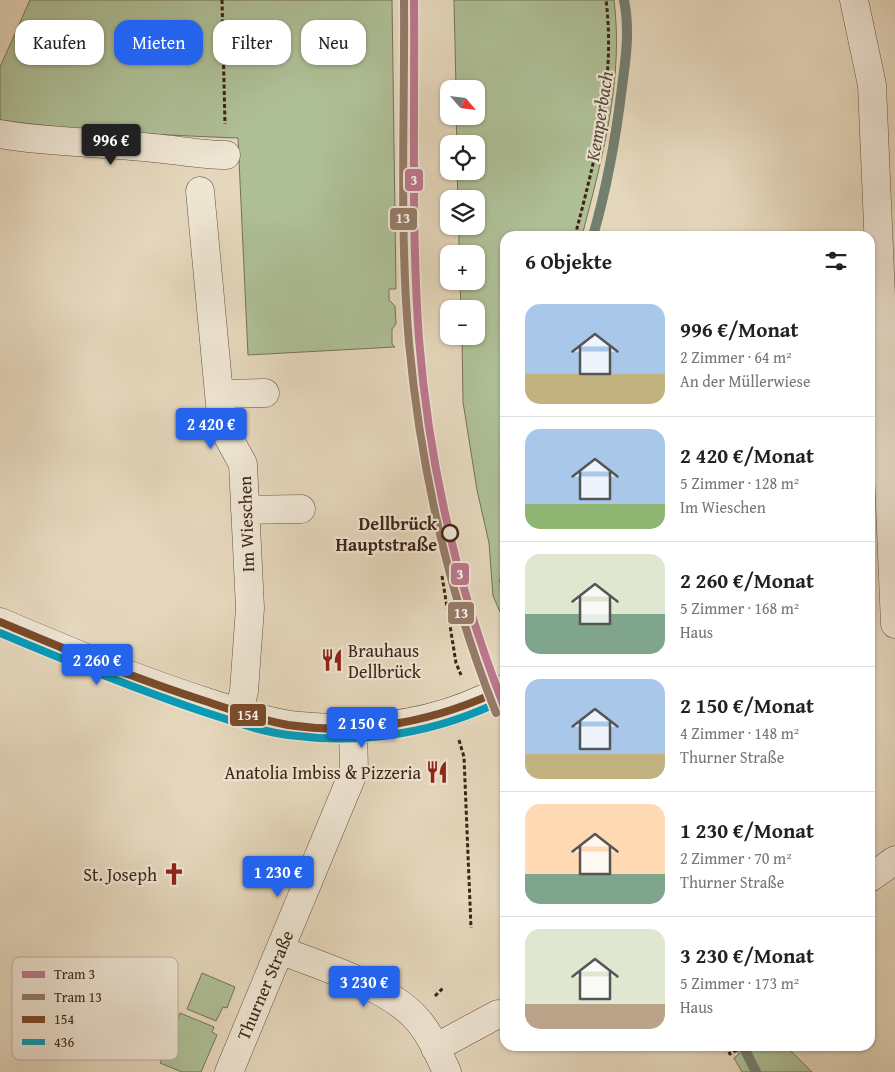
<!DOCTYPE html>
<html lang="de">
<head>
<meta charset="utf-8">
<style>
  :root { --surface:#fff; --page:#f2f2f2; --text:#222; --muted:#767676; --line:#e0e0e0; --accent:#2563eb }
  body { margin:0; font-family:"Gentium Book Plus",serif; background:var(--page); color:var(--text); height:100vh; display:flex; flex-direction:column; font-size:19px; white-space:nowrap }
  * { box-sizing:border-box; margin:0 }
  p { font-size:16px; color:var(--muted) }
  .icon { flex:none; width:28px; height:28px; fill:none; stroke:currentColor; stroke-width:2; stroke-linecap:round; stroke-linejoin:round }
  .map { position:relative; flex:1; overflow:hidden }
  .drawer { position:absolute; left:500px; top:231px; width:375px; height:820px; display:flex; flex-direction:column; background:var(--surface); border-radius:15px; box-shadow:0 1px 4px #0004 }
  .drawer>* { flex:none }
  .top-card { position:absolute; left:15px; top:20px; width:410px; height:45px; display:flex; gap:10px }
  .needle { width:32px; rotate:118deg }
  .buttons { position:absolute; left:440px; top:80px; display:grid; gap:10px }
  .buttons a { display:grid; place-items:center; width:45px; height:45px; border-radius:10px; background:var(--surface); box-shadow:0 1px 4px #0004; font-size:25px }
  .price { position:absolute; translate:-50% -42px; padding:0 11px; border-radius:5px; background:var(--accent); color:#fff; font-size:16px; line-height:32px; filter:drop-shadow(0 1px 2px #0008) }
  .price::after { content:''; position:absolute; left:50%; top:30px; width:15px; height:11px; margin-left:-8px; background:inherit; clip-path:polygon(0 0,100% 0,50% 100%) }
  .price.active { background:#222; color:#fff }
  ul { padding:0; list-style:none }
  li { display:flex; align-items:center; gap:15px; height:125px; padding:0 25px }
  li+li { border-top:1px solid var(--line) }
  li span { display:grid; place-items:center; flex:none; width:140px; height:100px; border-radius:15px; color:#555 }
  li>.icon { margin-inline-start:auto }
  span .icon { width:60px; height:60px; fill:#fffc; stroke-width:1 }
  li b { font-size:21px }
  h2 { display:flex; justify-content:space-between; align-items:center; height:60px; padding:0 25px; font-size:21px }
  .pill { padding:0 18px; border-radius:15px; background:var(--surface); box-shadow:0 1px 4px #0004; font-size:18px; line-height:45px }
  .pill.active { background:var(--accent); color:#fff }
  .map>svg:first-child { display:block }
  .green { fill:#aebf96; stroke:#767255 }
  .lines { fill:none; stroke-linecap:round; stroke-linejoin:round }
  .stream { stroke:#747e6f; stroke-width:10 }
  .minor-casing { stroke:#68513e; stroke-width:29 }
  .path { stroke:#3f2414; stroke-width:3; stroke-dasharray:4 2.5; stroke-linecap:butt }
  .minor { stroke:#eee5d3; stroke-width:28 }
  .bus-1-casing { stroke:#eee5d3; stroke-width:11 }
  .bus-2-casing { stroke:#eee5d3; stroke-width:11 }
  .bus-1 { stroke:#7a4b2a; stroke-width:8 }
  .bus-2 { stroke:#069cbb; stroke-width:8 }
  .tram-1-casing { stroke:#eee5d3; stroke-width:11 }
  .tram-2-casing { stroke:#eee5d3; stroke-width:11 }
  .tram-1 { stroke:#bc778d; stroke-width:8 }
  .tram-2 { stroke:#967b68; stroke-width:8 }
  .stop-dot { fill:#eee5d3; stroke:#3f2414; stroke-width:2.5 }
  .labels { text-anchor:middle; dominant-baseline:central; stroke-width:4.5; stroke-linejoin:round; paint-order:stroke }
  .stop-label { font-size:18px; font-weight:bold; fill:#3f2414; stroke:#eee5d3; text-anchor:end }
  .street-label { font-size:18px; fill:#3f2414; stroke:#eee5d3 }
  .poi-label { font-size:18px; fill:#3f2414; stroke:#eee5d3; text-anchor:end }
  .water-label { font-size:19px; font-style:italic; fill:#554a3a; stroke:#eee5d3 }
  .key { fill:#eee5d3; stroke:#baab9a; stroke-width:1 }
  .key-label { font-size:14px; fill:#3f2414 }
  .line-badge { stroke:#eee5d3; stroke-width:2 }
  .badge-label { font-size:14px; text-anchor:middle; font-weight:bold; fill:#fff }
</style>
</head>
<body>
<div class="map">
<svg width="895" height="1072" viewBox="0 0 895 1072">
  <rect width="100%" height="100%" fill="#e5d7bc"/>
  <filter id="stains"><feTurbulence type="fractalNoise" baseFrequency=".004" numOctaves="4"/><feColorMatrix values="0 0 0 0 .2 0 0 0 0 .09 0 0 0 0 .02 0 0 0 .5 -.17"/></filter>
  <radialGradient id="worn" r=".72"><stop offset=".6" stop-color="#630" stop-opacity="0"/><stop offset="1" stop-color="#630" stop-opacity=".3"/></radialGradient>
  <path class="green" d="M 30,0 L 392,0 L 396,289 L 389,289 L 389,300 L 395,306 L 396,324 L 392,329 L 392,344 L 395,347 L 248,355 L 238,138 C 158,135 79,131 0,120 L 0,67 Z
    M 454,0 L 614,0 C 624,80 602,159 582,236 L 505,236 L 505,623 L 493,596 L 489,543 L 477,490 L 463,402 L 462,336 L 476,336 L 476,309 L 461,309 L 460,281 L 476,281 L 476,254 L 459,254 L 459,226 L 476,226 L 476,199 L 458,199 L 457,171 L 476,171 L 476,144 L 457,144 L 456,116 L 476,116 L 476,89 L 456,89 Z
    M 202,973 L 235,987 L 227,1008 L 223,1007 L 216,1021 L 187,1009 Z
    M 180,1013 L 214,1027 L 212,1032 L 217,1035 L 201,1072 L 182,1072 L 160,1063 Z
    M 734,1046 L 786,1046 L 812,1072 L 742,1072 L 734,1058 L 739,1054 Z"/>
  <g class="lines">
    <path class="stream" d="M 593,236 C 607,187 616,137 622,87 C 626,57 630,30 624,0
      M 743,1046 L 756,1072"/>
    <defs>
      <path id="minor" d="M 854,0 L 872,85 L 895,624
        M 0,134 C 51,143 102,142 153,148 C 178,150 201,155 226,155
        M 200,191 L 222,426 L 243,464 L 250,608 L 244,691 L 239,712
        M 219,394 L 265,393
        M 245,510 L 301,509
        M 0,622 C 71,652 142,682 216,705 C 241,713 273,724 300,726 C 371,733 442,723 505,688
        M 870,878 L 895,860
        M 280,950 C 320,966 384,985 414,1016 C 429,1031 438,1053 447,1072
        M 435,1048 L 498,1014
        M 229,1072 L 354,771 L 353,729"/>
    </defs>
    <use href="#minor" class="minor-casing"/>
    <path class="path" d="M 222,0 L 225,124
      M 575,236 C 595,159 616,80 606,0
      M 505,553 C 502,566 498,588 505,600
      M 442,576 L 456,663 L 461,675
      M 459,740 L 464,757 L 471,928
      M 435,996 L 444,987
      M 726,1046 L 730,1054 L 743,1046"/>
    <use href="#minor" class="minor"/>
    <defs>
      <path id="bus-1" d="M 0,622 C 67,650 135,679 205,701 C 232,710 260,720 288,725 C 363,736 438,721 505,688"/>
      <path id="bus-2" d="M 0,633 C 66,661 133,688 201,711 C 230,720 258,731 288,735 C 363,745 438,733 505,699"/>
    </defs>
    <use href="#bus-1" class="bus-1-casing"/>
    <use href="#bus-2" class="bus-2-casing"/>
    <use href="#bus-1" class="bus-1"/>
    <use href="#bus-2" class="bus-2"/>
    <defs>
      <path id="tram-1" d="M 414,0 C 415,113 411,227 419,339 C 429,467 458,590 505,709"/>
      <path id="tram-2" d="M 404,0 C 405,114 399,229 409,343 C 421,472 448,592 496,713"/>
    </defs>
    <use href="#tram-1" class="tram-1-casing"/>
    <use href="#tram-2" class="tram-2-casing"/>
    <use href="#tram-1" class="tram-1"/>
    <use href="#tram-2" class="tram-2"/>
  </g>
  <defs>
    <symbol id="restaurant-bare" viewBox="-9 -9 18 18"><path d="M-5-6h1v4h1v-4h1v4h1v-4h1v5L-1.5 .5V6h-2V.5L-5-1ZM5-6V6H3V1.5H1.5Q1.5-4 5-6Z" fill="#8f2418" stroke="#eee5d3" stroke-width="2.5" paint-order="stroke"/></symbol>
    <symbol id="church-bare" viewBox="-9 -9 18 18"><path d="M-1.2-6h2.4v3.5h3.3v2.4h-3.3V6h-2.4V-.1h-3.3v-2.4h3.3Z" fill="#8f2418" stroke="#eee5d3" stroke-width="2.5" paint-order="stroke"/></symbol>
  </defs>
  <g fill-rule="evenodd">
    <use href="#restaurant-bare" x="316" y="644" width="32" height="32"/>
    <use href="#restaurant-bare" x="421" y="756" width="32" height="32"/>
    <use href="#church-bare" x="158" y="858" width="32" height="32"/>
  </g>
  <circle class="stop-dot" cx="450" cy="533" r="8"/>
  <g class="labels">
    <g class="stop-label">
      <text x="437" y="523">Dellbrück<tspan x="437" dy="21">Hauptstraße</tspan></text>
    </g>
    <g class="street-label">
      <text transform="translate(246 524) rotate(-92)">Im Wieschen</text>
      <text transform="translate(265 985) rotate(-67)">Thurner Straße</text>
    </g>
    <g class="poi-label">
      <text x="348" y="650" text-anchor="start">Brauhaus<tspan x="348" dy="21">Dellbrück</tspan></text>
      <text x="421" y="772">Anatolia Imbiss &amp; Pizzeria</text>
      <text x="157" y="874">St. Joseph</text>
    </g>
    <g class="water-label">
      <text transform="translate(599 116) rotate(-81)">Kemperbach</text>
    </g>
  </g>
  <rect x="12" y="957" width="166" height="103" rx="8" class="key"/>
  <rect x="22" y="971" width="23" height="7" fill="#bc778d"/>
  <rect x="22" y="994" width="23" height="6" fill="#967b68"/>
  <rect x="22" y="1016" width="23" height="7" fill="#7a4b2a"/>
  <rect x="22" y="1039" width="23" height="6" fill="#069cbb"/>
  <g class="key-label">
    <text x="54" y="979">Tram 3</text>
    <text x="54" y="1002">Tram 13</text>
    <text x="54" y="1024">154</text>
    <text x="54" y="1047">436</text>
  </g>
  <g class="line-badge">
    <rect x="404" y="168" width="20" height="24" rx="5" fill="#bc778d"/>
    <rect x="389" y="207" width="29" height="24" rx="5" fill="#967b68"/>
    <rect x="450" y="562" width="20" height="24" rx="5" fill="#bc778d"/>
    <rect x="447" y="601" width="28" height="24" rx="5" fill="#967b68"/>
    <rect x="229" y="703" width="38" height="24" rx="5" fill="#7a4b2a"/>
  </g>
  <g class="badge-label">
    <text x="414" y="185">3</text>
    <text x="403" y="223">13</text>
    <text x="460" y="579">3</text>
    <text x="461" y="618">13</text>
    <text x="248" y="720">154</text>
  </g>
  <rect width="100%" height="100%" filter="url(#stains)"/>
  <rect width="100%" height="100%" fill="url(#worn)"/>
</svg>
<div class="buttons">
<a><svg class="needle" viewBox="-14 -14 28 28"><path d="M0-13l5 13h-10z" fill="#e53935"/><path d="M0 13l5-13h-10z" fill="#767676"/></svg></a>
<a><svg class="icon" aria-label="locate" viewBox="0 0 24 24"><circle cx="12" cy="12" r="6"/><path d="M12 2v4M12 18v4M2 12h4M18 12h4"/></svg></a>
<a><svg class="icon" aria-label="layers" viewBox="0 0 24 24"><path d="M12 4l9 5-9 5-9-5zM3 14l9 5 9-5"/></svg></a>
<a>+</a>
<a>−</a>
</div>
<b class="price active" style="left:111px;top:166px">996 €</b>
<b class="price" style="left:211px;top:450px">2 420 €</b>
<b class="price" style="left:97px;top:686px">2 260 €</b>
<b class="price" style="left:362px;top:749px">2 150 €</b>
<b class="price" style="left:278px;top:898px">1 230 €</b>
<b class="price" style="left:364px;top:1008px">3 230 €</b>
<div class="top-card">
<a class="pill">Kaufen</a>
<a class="pill active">Mieten</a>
<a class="pill">Filter</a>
<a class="pill">Neu</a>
</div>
<section class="drawer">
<h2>6 Objekte<svg class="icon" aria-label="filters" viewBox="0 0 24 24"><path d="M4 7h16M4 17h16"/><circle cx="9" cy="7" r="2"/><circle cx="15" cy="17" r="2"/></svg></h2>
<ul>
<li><span style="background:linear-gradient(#a9c7e8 70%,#c2b280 0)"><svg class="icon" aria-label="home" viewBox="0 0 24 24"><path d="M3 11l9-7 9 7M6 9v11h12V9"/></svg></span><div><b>996 €/Monat</b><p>2 Zimmer · 64 m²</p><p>An der Müllerwiese</p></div></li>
<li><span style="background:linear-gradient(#a9c7e8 75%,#8fb573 0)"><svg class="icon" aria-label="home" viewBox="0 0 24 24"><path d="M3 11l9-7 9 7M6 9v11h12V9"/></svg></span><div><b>2 420 €/Monat</b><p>5 Zimmer · 128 m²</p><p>Im Wieschen</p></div></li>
<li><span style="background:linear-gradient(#dfe7d0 60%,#7fa58c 0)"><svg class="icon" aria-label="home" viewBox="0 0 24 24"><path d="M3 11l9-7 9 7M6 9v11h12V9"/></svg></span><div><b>2 260 €/Monat</b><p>5 Zimmer · 168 m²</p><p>Haus</p></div></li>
<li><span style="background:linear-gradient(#a9c7e8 75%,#c2b280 0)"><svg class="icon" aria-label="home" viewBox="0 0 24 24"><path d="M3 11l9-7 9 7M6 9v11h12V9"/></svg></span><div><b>2 150 €/Monat</b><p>4 Zimmer · 148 m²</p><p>Thurner Straße</p></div></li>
<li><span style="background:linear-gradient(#ffd9b3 70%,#7fa58c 0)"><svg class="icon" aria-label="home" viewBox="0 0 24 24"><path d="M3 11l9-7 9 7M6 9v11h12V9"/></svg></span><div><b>1 230 €/Monat</b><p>2 Zimmer · 70 m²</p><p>Thurner Straße</p></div></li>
<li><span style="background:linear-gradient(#dfe7d0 75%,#b9a48a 0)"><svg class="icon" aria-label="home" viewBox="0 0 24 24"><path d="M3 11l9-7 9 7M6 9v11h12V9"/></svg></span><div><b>3 230 €/Monat</b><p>5 Zimmer · 173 m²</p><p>Haus</p></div></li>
</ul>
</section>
</div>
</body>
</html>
